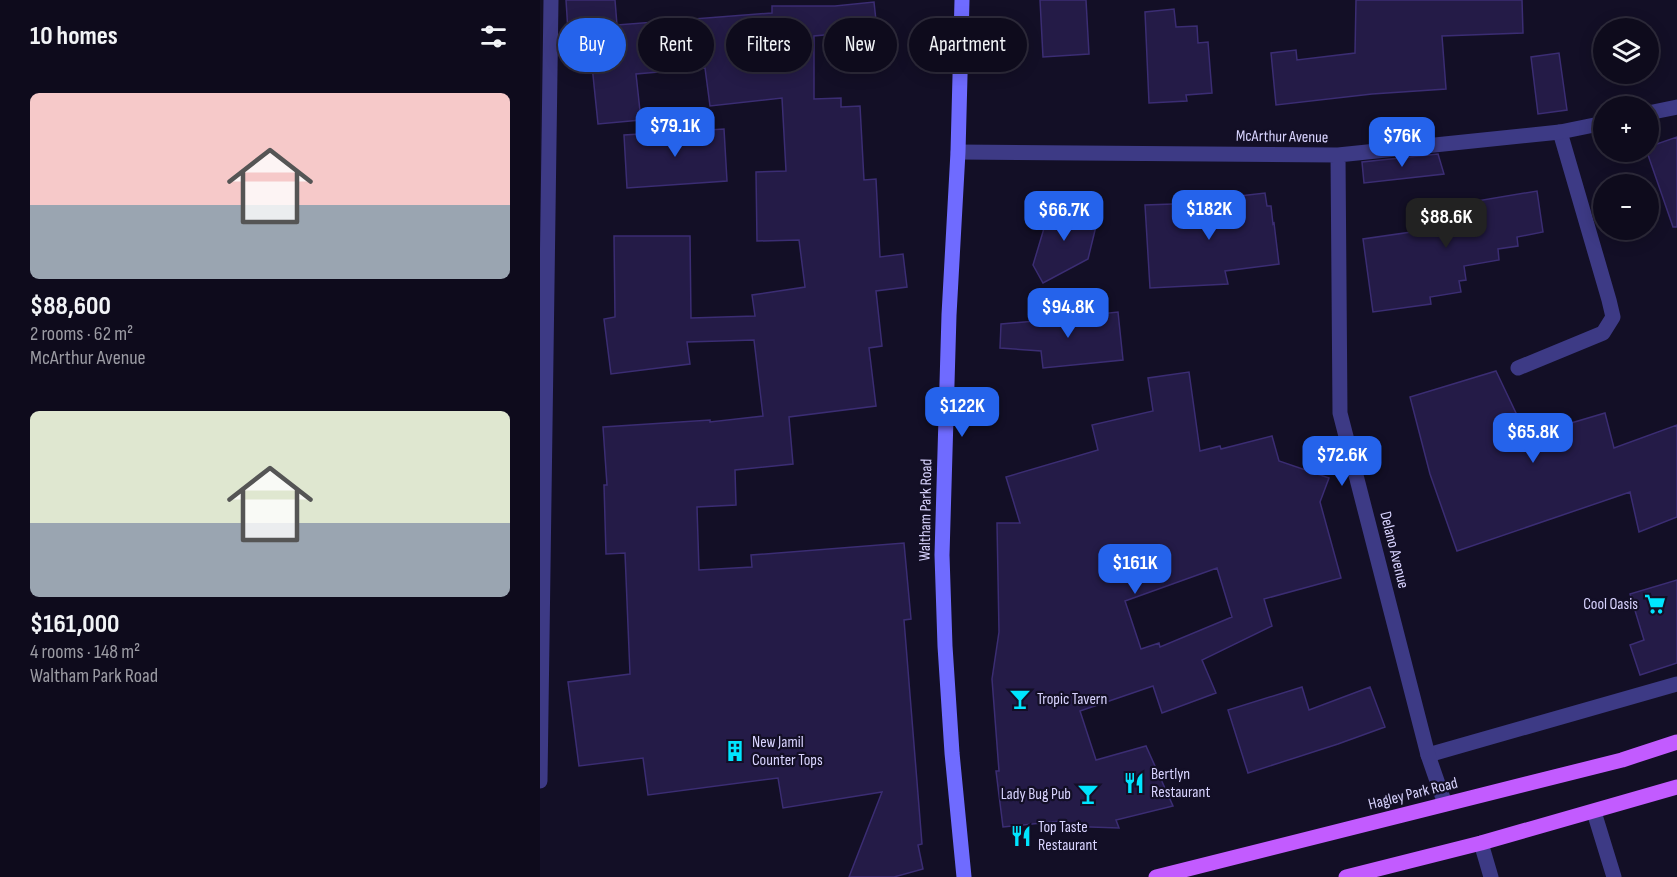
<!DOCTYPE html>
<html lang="en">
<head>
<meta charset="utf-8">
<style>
  :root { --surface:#0e0b1c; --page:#1c1929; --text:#f1f3f6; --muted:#9b9ba3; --line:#2e2b3b; --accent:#2563eb }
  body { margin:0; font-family:"Sofia Sans Condensed",sans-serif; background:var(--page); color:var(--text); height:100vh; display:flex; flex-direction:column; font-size:22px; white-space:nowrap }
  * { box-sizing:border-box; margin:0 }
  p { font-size:20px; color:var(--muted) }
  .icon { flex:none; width:33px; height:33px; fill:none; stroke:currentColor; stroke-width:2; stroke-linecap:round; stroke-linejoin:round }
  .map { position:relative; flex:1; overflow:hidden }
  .drawer { display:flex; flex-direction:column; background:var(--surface); width:540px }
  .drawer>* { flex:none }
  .hud { position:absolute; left:18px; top:18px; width:570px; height:54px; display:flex; gap:12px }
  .controls { position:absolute; left:1053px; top:18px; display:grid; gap:12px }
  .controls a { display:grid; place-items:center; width:66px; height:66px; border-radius:50%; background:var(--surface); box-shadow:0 3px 15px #0003,0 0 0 2px var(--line); font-size:30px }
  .price { position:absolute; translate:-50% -51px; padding:0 14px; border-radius:12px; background:var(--accent); color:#fff; font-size:20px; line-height:39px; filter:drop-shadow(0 2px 3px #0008) }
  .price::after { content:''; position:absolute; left:50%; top:36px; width:18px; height:14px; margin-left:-9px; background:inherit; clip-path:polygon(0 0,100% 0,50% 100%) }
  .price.current { background:#222; color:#fff }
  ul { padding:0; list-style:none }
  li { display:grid; align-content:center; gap:12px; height:318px; padding:0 30px }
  li span { display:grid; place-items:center; height:186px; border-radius:9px; color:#555 }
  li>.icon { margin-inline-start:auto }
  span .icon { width:108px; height:108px; fill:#fffc; stroke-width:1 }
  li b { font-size:26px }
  h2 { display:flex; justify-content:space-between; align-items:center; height:72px; padding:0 30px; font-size:26px }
  .pill { padding:0 21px; border-radius:27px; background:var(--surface); box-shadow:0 3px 15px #0003,0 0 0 2px var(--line); font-size:21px; line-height:54px }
  .pill.current { background:var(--accent); color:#fff }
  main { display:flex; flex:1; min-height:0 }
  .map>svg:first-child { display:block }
  .building { fill:#241b47; stroke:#3b2d73; stroke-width:1.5; fill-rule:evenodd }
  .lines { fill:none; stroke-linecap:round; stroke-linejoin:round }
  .lane { stroke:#3d3a85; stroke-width:15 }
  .street { stroke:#3d3a85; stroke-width:15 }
  .secondary { stroke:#6f6bff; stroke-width:15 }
  .primary { stroke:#c25bff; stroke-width:15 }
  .labels { text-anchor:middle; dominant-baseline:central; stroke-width:4.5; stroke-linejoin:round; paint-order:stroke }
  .street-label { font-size:16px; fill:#d9d4ff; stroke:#130f26 }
  .poi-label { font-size:16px; fill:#d9d4ff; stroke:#130f26; text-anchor:start }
</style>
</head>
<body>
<main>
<section class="drawer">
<h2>10 homes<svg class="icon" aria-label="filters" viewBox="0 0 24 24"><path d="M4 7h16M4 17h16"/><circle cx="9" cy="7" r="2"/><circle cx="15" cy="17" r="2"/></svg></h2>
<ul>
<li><span style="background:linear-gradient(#f6c9c9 60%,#9aa5b1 0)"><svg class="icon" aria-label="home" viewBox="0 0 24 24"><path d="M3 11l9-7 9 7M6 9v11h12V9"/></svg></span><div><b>$88,600</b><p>2 rooms · 62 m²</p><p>McArthur Avenue</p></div></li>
<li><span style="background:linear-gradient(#dfe7d0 60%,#9aa5b1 0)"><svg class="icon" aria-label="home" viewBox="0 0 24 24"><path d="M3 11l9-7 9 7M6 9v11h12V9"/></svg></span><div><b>$161,000</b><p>4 rooms · 148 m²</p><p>Waltham Park Road</p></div></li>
</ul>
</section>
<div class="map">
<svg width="1137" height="877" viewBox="0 0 1137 877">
  <rect width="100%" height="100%" fill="#130f26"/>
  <path class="building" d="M 26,0 L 75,0 L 77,25 L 232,13 L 232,6 L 295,6 L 334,2 L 337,30 L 274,36 L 274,99 L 301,98 L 301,107 L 320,106 L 324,180 L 336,179 L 340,257 L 363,254 L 367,287 L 336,291 L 342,346 L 329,348 L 336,406 L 249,417 L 253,464 L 195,470 L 196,505 L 157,507 L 159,570 L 212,567 L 211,555 L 364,543 L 371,619 L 364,620 L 382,844 L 378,845 L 383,869 L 354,877 L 309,877 L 342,792 L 243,808 L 238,778 L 108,795 L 103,758 L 39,766 L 28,682 L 90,674 L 85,553 L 66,554 L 64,485 L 67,485 L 63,427 L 170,420 L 170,422 L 223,416 L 214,340 L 147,342 L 150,364 L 71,374 L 64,319 L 75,317 L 74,236 L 150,236 L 151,318 L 215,316 L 212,295 L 265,287 L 259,240 L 217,241 L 216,172 L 246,171 L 242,98 L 170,106 L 165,68 L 96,74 L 101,120 L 58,124 L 50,46 L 29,47 Z
    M 500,0 L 546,0 L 549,54 L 503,57 Z
    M 816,0 L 982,0 L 983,33 L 902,36 L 906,89 L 832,94 L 736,105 L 731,53 L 756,50 L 757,60 L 815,53 Z
    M 634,9 L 636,27 L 657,26 L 658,43 L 668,42 L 672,93 L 646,95 L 647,101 L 609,103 L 605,12 Z
    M 1019,53 L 1027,110 L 998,114 L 991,57 Z
    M 184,129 L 187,181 L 87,188 L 84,135 Z
    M 1137,137 L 1137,227 L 1133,227 L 1107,152 L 1108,152 L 1108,147 Z
    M 898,154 L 904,174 L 824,183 L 822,162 Z
    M 997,191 L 1003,232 L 977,237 L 978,246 L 958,249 L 959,260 L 924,266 L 926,280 L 919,281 L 921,292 L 890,297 L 891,304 L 833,312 L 823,239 L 892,229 L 889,209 Z
    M 725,193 L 727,206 L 731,206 L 733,224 L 734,223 L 739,264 L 685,271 L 688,284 L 610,288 L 605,205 L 692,202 L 691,197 Z
    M 511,205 L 558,218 L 548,259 L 503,283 L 493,265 Z
    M 578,312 L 583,360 L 503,368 L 501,351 L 460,348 L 461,324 L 506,320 L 523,321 L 521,318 Z
    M 956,371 L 987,436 L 1065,413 L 1074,448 L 1137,425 L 1137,517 L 1099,532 L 1090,492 L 917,551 L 890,474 L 870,397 Z
    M 649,372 L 660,451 L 680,446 L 681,449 L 732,436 L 739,461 L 789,478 L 780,502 L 801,578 L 724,599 L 732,626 L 662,660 L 676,693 L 622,713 L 613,686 L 540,711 L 556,760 L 606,746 L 633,806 L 576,820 L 579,828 L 521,826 L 520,821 L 463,827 L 456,771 L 459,771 L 452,679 L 459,632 L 457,523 L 480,523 L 466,477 L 558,450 L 552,425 L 613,411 L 608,378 ZM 677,568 L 692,617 L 620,647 L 619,643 L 601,649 L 585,601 Z
    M 1137,580 L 1137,663 L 1100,675 L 1090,645 L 1104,640 L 1090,594 Z
    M 762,687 L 769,710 L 830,687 L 845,727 L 798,744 L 708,773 L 688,710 Z"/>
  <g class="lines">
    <path class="lane" d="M 978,368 L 1063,333 L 1073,317 L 1069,300 L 1020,132
      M 888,755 L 1137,684
      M 1054,812 L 1074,877
      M 941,843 L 951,877"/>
    <path class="street" d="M 1108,113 L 1137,107
      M 418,152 L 798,155 L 1020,132 L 1064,123
      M 798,155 L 800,413 L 888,755 L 905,804
      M 0,781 L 11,0"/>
    <path class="secondary" d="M 422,0 L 418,152 L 409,315 L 402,555 L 405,646 L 412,753 L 424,877"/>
    <path class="primary" d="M 616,877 L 1082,760 L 1137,742
      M 806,877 L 941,843 L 1137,787"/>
  </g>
  <defs>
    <symbol id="supermarket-bare" viewBox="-9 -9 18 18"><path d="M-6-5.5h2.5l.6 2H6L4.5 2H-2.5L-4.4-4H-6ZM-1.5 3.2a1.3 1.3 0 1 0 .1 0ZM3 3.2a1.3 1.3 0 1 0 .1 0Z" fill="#00e5ff" stroke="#130f26" stroke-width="2.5" paint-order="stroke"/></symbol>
    <symbol id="bar-bare" viewBox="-9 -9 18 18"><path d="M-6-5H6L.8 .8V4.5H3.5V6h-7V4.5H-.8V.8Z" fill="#00e5ff" stroke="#130f26" stroke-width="2.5" paint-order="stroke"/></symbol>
    <symbol id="building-bare" viewBox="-9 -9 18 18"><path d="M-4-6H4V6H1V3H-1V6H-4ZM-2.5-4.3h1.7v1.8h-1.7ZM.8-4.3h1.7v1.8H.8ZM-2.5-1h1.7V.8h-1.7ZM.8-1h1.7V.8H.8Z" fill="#00e5ff" stroke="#130f26" stroke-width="2.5" paint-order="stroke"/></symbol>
    <symbol id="restaurant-bare" viewBox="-9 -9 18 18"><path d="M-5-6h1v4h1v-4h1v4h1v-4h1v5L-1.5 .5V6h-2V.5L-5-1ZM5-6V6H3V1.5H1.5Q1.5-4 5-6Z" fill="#00e5ff" stroke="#130f26" stroke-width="2.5" paint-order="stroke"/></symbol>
  </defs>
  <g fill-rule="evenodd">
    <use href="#supermarket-bare" x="1100" y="589" width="30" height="30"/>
    <use href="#bar-bare" x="465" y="684" width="30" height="30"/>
    <use href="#building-bare" x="180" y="736" width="30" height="30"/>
    <use href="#restaurant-bare" x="579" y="768" width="30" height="30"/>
    <use href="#bar-bare" x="533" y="779" width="30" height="30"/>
    <use href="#restaurant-bare" x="466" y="821" width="30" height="30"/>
  </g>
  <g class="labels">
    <g class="street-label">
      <text transform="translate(742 137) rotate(1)">McArthur Avenue</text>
      <text transform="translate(386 510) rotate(-89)">Waltham Park Road</text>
      <text transform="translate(854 550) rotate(76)">Delano Avenue</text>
      <text transform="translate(873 794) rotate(-14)">Hagley Park Road</text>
    </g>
    <g class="poi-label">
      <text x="1098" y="604" text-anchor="end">Cool Oasis</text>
      <text x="497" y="699">Tropic Tavern</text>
      <text x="212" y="742">New Jamil<tspan x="212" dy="18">Counter Tops</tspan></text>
      <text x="611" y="774">Bertlyn<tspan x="611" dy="18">Restaurant</tspan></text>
      <text x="531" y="794" text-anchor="end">Lady Bug Pub</text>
      <text x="498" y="827">Top Taste<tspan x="498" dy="18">Restaurant</tspan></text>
    </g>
  </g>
</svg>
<div class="controls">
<a><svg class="icon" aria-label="layers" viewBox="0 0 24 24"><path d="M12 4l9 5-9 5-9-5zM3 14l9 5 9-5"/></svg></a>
<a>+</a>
<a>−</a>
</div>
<b class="price" style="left:135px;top:158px">$79.1K</b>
<b class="price" style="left:862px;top:168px">$76K</b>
<b class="price" style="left:669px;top:241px">$182K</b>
<b class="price" style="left:524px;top:242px">$66.7K</b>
<b class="price current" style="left:906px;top:249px">$88.6K</b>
<b class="price" style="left:528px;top:339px">$94.8K</b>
<b class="price" style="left:422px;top:438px">$122K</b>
<b class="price" style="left:993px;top:464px">$65.8K</b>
<b class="price" style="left:802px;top:487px">$72.6K</b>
<b class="price" style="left:595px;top:595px">$161K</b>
<div class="hud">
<a class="pill current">Buy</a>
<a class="pill">Rent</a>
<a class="pill">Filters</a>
<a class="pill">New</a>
<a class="pill">Apartment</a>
</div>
</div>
</main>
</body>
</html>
